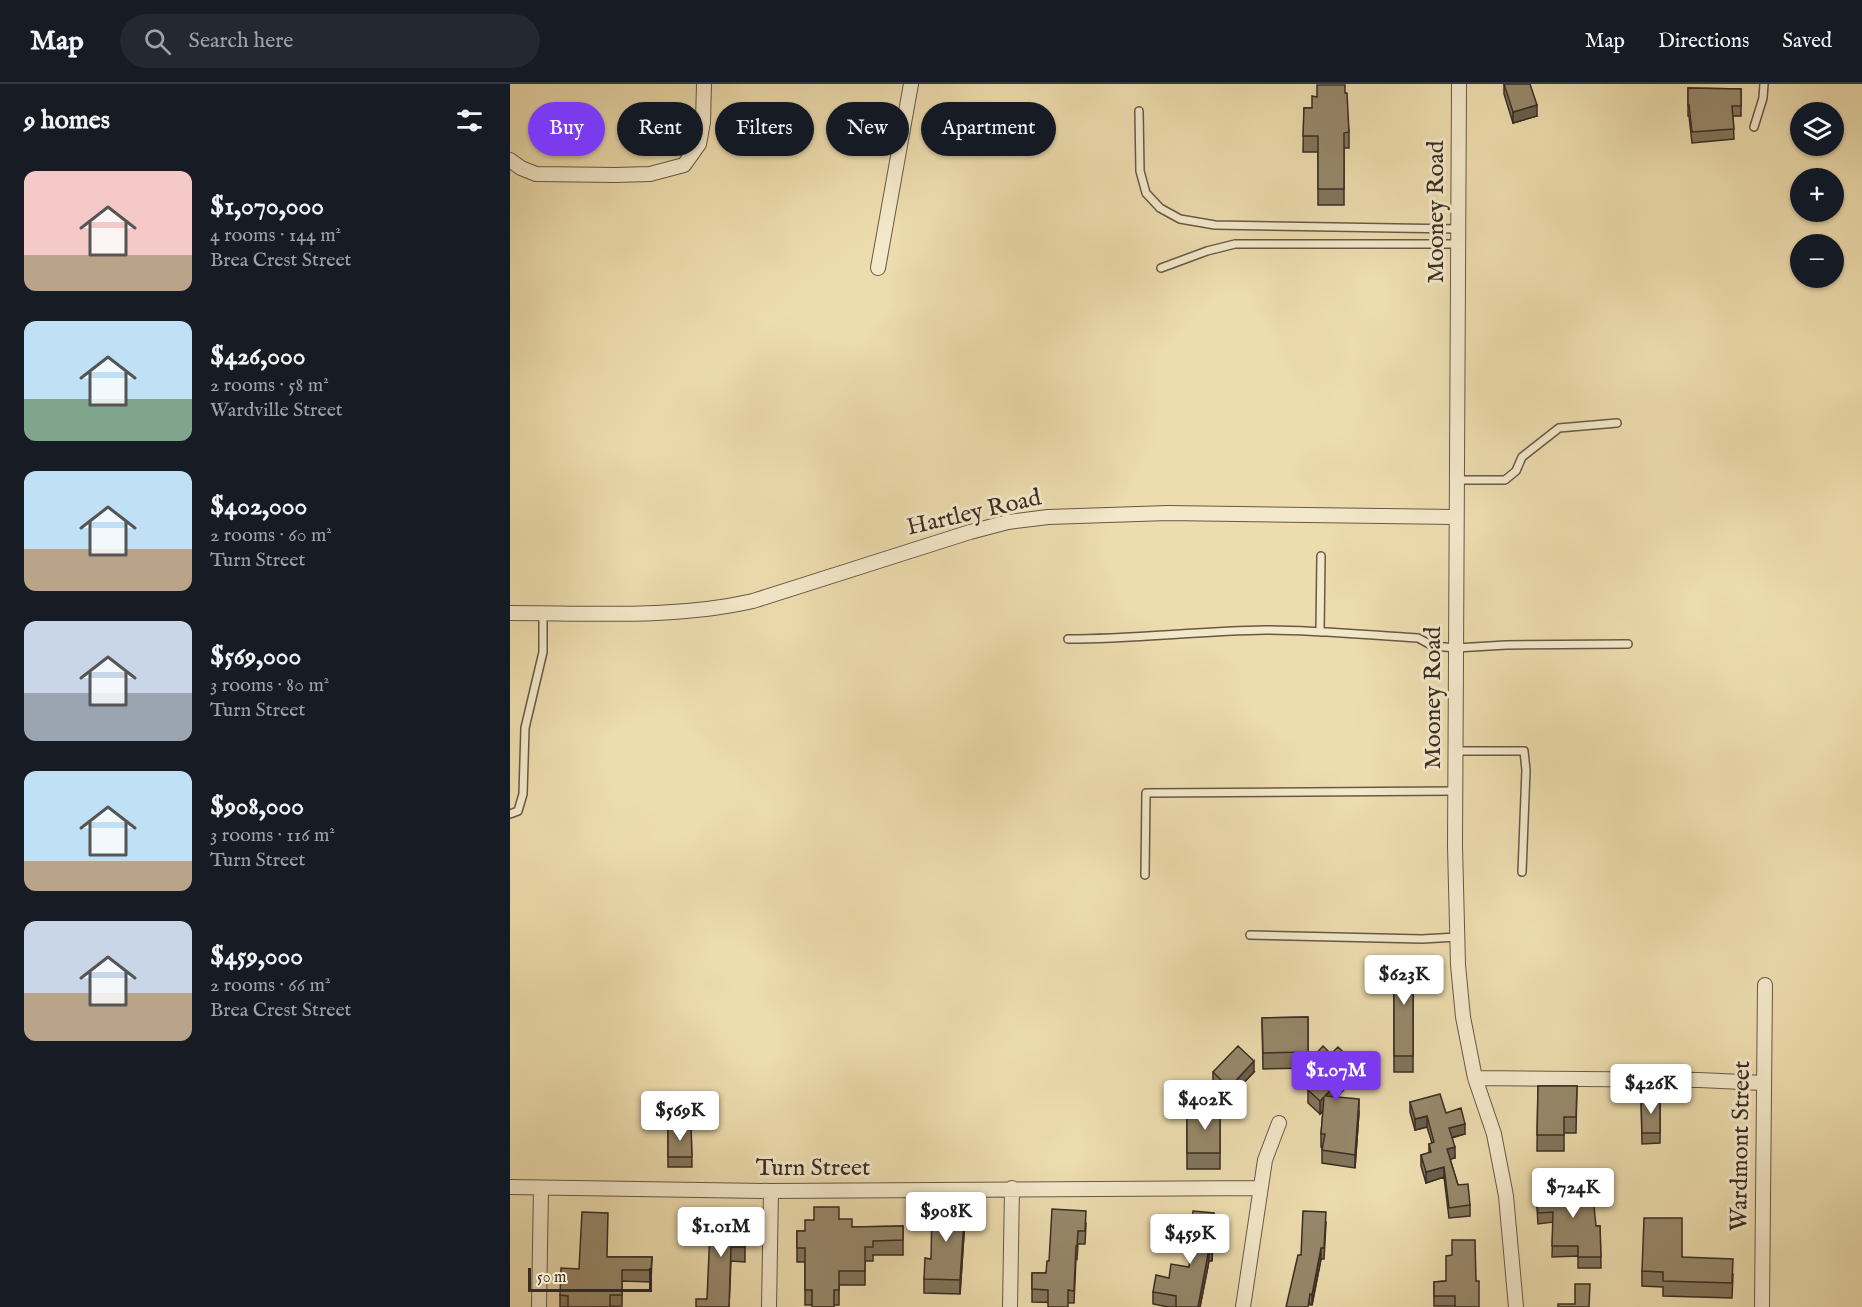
<!DOCTYPE html>
<html lang="en">
<head>
<meta charset="utf-8">
<style>
  :root { --surface:#171b24; --page:#242831; --text:#f1f3f6; --muted:#9ea1a6; --line:#363941; --accent:#7c3aed }
  body { margin:0; font-family:"IM FELL English",serif; background:var(--page); color:var(--text); height:100vh; display:flex; flex-direction:column; font-size:22px; white-space:nowrap }
  * { box-sizing:border-box; margin:0 }
  p { font-size:20px; color:var(--muted) }
  .icon { flex:none; width:33px; height:33px; fill:none; stroke:currentColor; stroke-width:2; stroke-linecap:round; stroke-linejoin:round }
  .map { position:relative; flex:1; overflow:hidden }
  .side { display:flex; flex-direction:column; background:var(--surface); width:510px }
  .side>* { flex:none }
  .banner { position:absolute; left:18px; top:18px; width:570px; height:54px; display:flex; gap:12px }
  .fabs { position:absolute; left:1280px; top:18px; display:grid; gap:12px }
  .fabs a { display:grid; place-items:center; width:54px; height:54px; border-radius:50%; background:var(--surface); box-shadow:0 2px 4px #0004; font-size:30px }
  .scale { position:absolute; left:18px; bottom:15px; width:124px; box-sizing:border-box; padding-left:6px; border:3px solid #392d23; border-top:0; font-size:16px; line-height:21px; white-space:nowrap; color:#392d23; -webkit-text-stroke:4px #f3e8ca; paint-order:stroke }
  .price { position:absolute; translate:-50% -51px; padding:0 14px; border-radius:6px; background:#fff; color:#222; font-size:20px; line-height:39px; filter:drop-shadow(0 2px 3px #0008) }
  .price::after { content:''; position:absolute; left:50%; top:36px; width:18px; height:14px; margin-left:-9px; background:inherit; clip-path:polygon(0 0,100% 0,50% 100%) }
  .price.on { background:var(--accent); color:#fff }
  ul { padding:0; list-style:none }
  li { display:flex; align-items:center; gap:18px; height:150px; padding:0 24px }
  li span { display:grid; place-items:center; flex:none; width:168px; height:120px; border-radius:12px; color:#555 }
  li>.icon { margin-inline-start:auto }
  span .icon { width:72px; height:72px; fill:#fffc; stroke-width:1 }
  li b { font-size:26px }
  h2 { display:flex; justify-content:space-between; align-items:center; height:72px; padding:0 24px; font-size:26px }
  .pill { padding:0 21px; border-radius:27px; background:var(--surface); box-shadow:0 2px 4px #0004; font-size:21px; line-height:54px }
  .pill.on { background:var(--accent); color:#fff }
  header { display:flex; align-items:center; gap:36px; box-sizing:border-box; height:84px; padding:0 30px; background:var(--surface); border-bottom:2px solid var(--line) }
  header strong { font-size:28px }
  nav { display:flex; gap:33px; margin-inline-start:auto; font-size:21px }
  .search { width:420px; height:54px; background:var(--page); display:flex; align-items:center; gap:15px; box-sizing:border-box; padding:0 21px; border-radius:33px; color:var(--muted); font-size:22px }
  main { display:flex; flex:1; min-height:0 }
  .map>svg:first-child { display:block }
  .lines { fill:none; stroke-linecap:round; stroke-linejoin:round }
  .lane-casing { stroke:#665946; stroke-width:10 }
  .street-casing { stroke:#665946; stroke-width:16 }
  .lane { stroke:#f3e8ca; stroke-width:7 }
  .street { stroke:#f3e8ca; stroke-width:14 }
  .wall { fill:#82755c; stroke:#392d23; stroke-width:1.5 }
  .shaded-wall { fill:#6a5f4b; stroke:#392d23; stroke-width:1.5 }
  .building { fill:#97886b; stroke:#392d23; stroke-width:1.5 }
  .labels { text-anchor:middle; dominant-baseline:central; stroke-width:6; stroke-linejoin:round; paint-order:stroke }
  .street-label { font-size:24px; fill:#392d23; stroke:#f3e8ca }
</style>
</head>
<body>
<header>
<strong>Map</strong>
<div class="search"><svg class="icon" aria-label="search" viewBox="0 0 24 24"><circle cx="10" cy="10" r="6"/><path d="M15 15l6 6"/></svg>Search here</div>
<nav><a>Map</a><a>Directions</a><a>Saved</a></nav>
</header>
<main>
<section class="side">
<h2>9 homes<svg class="icon" aria-label="filters" viewBox="0 0 24 24"><path d="M4 7h16M4 17h16"/><circle cx="9" cy="7" r="2"/><circle cx="15" cy="17" r="2"/></svg></h2>
<ul>
<li><span style="background:linear-gradient(#f6c9c9 70%,#b9a48a 0)"><svg class="icon" aria-label="home" viewBox="0 0 24 24"><path d="M3 11l9-7 9 7M6 9v11h12V9"/></svg></span><div><b>$1,070,000</b><p>4 rooms · 144 m²</p><p>Brea Crest Street</p></div></li>
<li><span style="background:linear-gradient(#bfe0f5 65%,#7fa58c 0)"><svg class="icon" aria-label="home" viewBox="0 0 24 24"><path d="M3 11l9-7 9 7M6 9v11h12V9"/></svg></span><div><b>$426,000</b><p>2 rooms · 58 m²</p><p>Wardville Street</p></div></li>
<li><span style="background:linear-gradient(#bfe0f5 65%,#b9a48a 0)"><svg class="icon" aria-label="home" viewBox="0 0 24 24"><path d="M3 11l9-7 9 7M6 9v11h12V9"/></svg></span><div><b>$402,000</b><p>2 rooms · 60 m²</p><p>Turn Street</p></div></li>
<li><span style="background:linear-gradient(#c9d6e8 60%,#9aa5b1 0)"><svg class="icon" aria-label="home" viewBox="0 0 24 24"><path d="M3 11l9-7 9 7M6 9v11h12V9"/></svg></span><div><b>$569,000</b><p>3 rooms · 80 m²</p><p>Turn Street</p></div></li>
<li><span style="background:linear-gradient(#bfe0f5 75%,#b9a48a 0)"><svg class="icon" aria-label="home" viewBox="0 0 24 24"><path d="M3 11l9-7 9 7M6 9v11h12V9"/></svg></span><div><b>$908,000</b><p>3 rooms · 116 m²</p><p>Turn Street</p></div></li>
<li><span style="background:linear-gradient(#c9d6e8 60%,#b9a48a 0)"><svg class="icon" aria-label="home" viewBox="0 0 24 24"><path d="M3 11l9-7 9 7M6 9v11h12V9"/></svg></span><div><b>$459,000</b><p>2 rooms · 66 m²</p><p>Brea Crest Street</p></div></li>
</ul>
</section>
<div class="map">
<svg width="1352" height="1223" viewBox="0 0 1352 1223">
  <rect width="100%" height="100%" fill="#eddcae"/>
  <filter id="stains"><feTurbulence type="fractalNoise" baseFrequency=".00333" numOctaves="4"/><feColorMatrix values="0 0 0 0 .2 0 0 0 0 .09 0 0 0 0 .02 0 0 0 .5 -.17"/></filter>
  <radialGradient id="worn" r=".72"><stop offset=".6" stop-color="#630" stop-opacity="0"/><stop offset="1" stop-color="#630" stop-opacity=".3"/></radialGradient>
  <g class="lines">
    <defs>
      <path id="lane" d="M 629,27 L 630,87 L 636,109 L 650,124 L 670,135 L 705,141 L 948,145
        M 1244,43 L 1253,14 L 1254,0
        M 651,184 L 697,167 L 725,160 L 948,160
        M 947,396 L 995,396 L 1006,387 L 1012,373 L 1049,344 L 1107,339
        M 810,548 L 811,472
        M 558,555 C 624,555 689,547 756,546 C 806,546 857,551 908,554 L 923,562 L 946,564 L 996,561 L 1118,560
        M 946,667 L 1014,667 L 1016,686 L 1012,788
        M 0,730 L 8,727 L 13,710 L 15,644 L 33,568 L 33,529
        M 635,791 L 636,709 L 945,707
        M 740,851 L 912,855 L 947,853"/>
      <path id="street" d="M 949,0 L 945,762 L 948,881 L 953,933 L 965,994 L 984,1050 L 996,1112 L 1006,1223
        M 0,76 L 11,84 L 26,90 L 105,91 L 140,90 L 174,81 L 189,60 L 193,38 L 194,0
        M 368,184 L 401,0
        M 0,529 C 81,529 164,535 243,517 L 460,448 L 498,438 L 538,433 L 658,429 L 946,433
        M 965,994 L 1189,996 L 1254,999
        M 0,1103 L 261,1107 L 751,1104
        M 29,1223 L 31,1104
        M 259,1223 L 261,1107
        M 500,1223 L 502,1104
        M 733,1223 L 755,1076 L 769,1039
        M 1252,1223 L 1255,901"/>
    </defs>
    <use href="#lane" class="lane-casing"/>
    <use href="#street" class="street-casing"/>
    <use href="#lane" class="lane"/>
    <use href="#street" class="street"/>
  </g>
  <path class="wall" d="M 994,0 L 1027,32 L 1003,39 L 994,10 Z
    M 1178,4 L 1231,5 L 1231,32 L 1223,32 L 1224,55 L 1182,59 L 1179,32 L 1178,32 Z
    M 835,9 L 839,48 L 839,64 L 834,64 L 834,121 L 808,121 L 808,68 L 793,68 L 794,24 L 802,24 Z
    M 884,872 L 903,872 L 903,988 L 884,988 Z
    M 798,933 L 798,984 L 753,985 L 752,934 Z
    M 799,977 L 846,993 L 827,1013 L 849,1028 L 845,1084 L 812,1079 L 812,1063 L 811,1063 L 811,1050 L 813,1027 L 810,1030 L 798,1019 L 798,1006 L 806,998 L 799,990 Z
    M 703,988 L 744,988 L 719,1014 L 703,999 Z
    M 1028,1002 L 1067,1002 L 1066,1049 L 1054,1049 L 1054,1067 L 1027,1067 Z
    M 1150,1012 L 1150,1059 L 1132,1060 L 1131,1013 Z
    M 900,1018 L 936,1029 L 955,1050 L 942,1054 L 945,1074 L 940,1075 L 948,1101 L 960,1121 L 960,1132 L 939,1134 L 934,1093 L 916,1099 L 911,1082 L 911,1071 L 919,1069 L 919,1060 L 922,1059 L 917,1043 L 905,1046 L 900,1028 Z
    M 710,1021 L 710,1085 L 677,1085 L 677,1034 L 690,1034 Z
    M 158,1043 L 181,1043 L 182,1083 L 158,1083 Z
    M 1026,1108 L 1086,1142 L 1090,1142 L 1091,1184 L 1068,1184 L 1068,1172 L 1042,1173 L 1043,1138 L 1028,1140 Z
    M 432,1124 L 455,1135 L 450,1210 L 414,1209 L 414,1195 L 421,1175 Z
    M 329,1135 L 342,1143 L 393,1142 L 393,1171 L 363,1171 L 363,1177 L 355,1177 L 355,1201 L 329,1201 L 329,1221 L 295,1221 L 295,1178 L 287,1178 L 287,1147 L 295,1147 Z
    M 816,1139 L 814,1175 L 811,1175 L 802,1221 L 800,1221 L 791,1171 Z
    M 576,1140 L 575,1160 L 568,1160 L 567,1175 L 566,1174 L 564,1219 L 522,1218 L 522,1189 L 536,1189 L 539,1177 Z
    M 704,1141 L 702,1177 L 699,1177 L 690,1223 L 658,1223 L 643,1220 L 643,1208 L 659,1194 L 679,1183 Z
    M 222,1147 L 235,1163 L 235,1178 L 221,1177 L 219,1223 L 197,1215 Z
    M 965,1156 L 945,1222 L 924,1222 L 924,1198 L 936,1197 Z
    M 97,1173 L 142,1173 L 141,1198 L 112,1197 L 112,1222 L 50,1223 L 50,1211 L 69,1185 Z
    M 1172,1173 L 1223,1190 L 1222,1214 L 1153,1212 L 1153,1203 L 1132,1202 L 1132,1187 Z"/>
  <path class="shaded-wall" d="M 1027,21 L 1027,32 L 1003,39 L 1003,28 Z
    M 744,977 L 744,988 L 719,1014 L 719,1004 Z
    M 846,980 L 846,993 L 815,1025 L 815,1012 Z
    M 814,1013 L 814,1026 L 810,1030 L 810,1017 Z
    M 849,1015 L 849,1028 L 845,1084 L 845,1071 Z
    M 917,1032 L 917,1043 L 905,1046 L 905,1035 Z
    M 955,1040 L 955,1050 L 939,1054 L 939,1044 Z
    M 945,1063 L 945,1074 L 937,1076 L 937,1065 Z
    M 934,1083 L 934,1093 L 916,1099 L 916,1088 Z
    M 455,1121 L 455,1135 L 450,1210 L 450,1196 Z
    M 704,1129 L 704,1141 L 702,1177 L 702,1165 Z
    M 811,1164 L 811,1175 L 802,1221 L 802,1211 Z
    M 699,1165 L 699,1177 L 690,1223 L 688,1223 Z"/>
  <path class="building" d="M 994,0 L 1020,0 L 1027,21 L 1003,28 Z
    M 807,1 L 835,1 L 835,9 L 837,9 L 839,48 L 834,49 L 834,105 L 808,105 L 808,52 L 793,52 L 794,24 L 802,24 L 802,12 L 807,13 Z
    M 1178,4 L 1231,5 L 1231,22 L 1222,22 L 1224,45 L 1182,48 L 1179,21 L 1178,21 Z
    M 884,872 L 903,872 L 903,972 L 884,972 Z
    M 798,933 L 798,968 L 753,969 L 752,934 Z
    M 728,962 L 744,977 L 719,1004 L 703,988 Z
    M 813,962 L 821,970 L 828,963 L 846,980 L 815,1012 L 849,1015 L 845,1071 L 812,1066 L 815,1050 L 811,1050 L 814,1013 L 810,1017 L 798,1006 L 813,991 L 799,977 Z
    M 1028,1002 L 1067,1002 L 1066,1033 L 1054,1033 L 1054,1051 L 1027,1051 Z
    M 930,1010 L 936,1029 L 951,1024 L 955,1040 L 939,1044 L 945,1063 L 937,1065 L 948,1101 L 958,1100 L 960,1121 L 939,1124 L 934,1083 L 916,1088 L 911,1071 L 921,1068 L 919,1060 L 924,1058 L 917,1032 L 905,1035 L 900,1018 Z
    M 1150,1012 L 1150,1049 L 1132,1049 L 1131,1013 Z
    M 690,1021 L 710,1021 L 710,1069 L 677,1069 L 677,1034 L 690,1034 Z
    M 158,1043 L 181,1043 L 182,1073 L 158,1073 Z
    M 1082,1103 L 1086,1142 L 1090,1142 L 1091,1173 L 1068,1173 L 1068,1162 L 1042,1162 L 1043,1128 L 1028,1129 L 1026,1108 Z
    M 432,1120 L 455,1121 L 450,1196 L 414,1195 L 415,1174 L 421,1175 L 422,1124 L 432,1124 Z
    M 304,1123 L 329,1123 L 329,1135 L 342,1135 L 342,1143 L 393,1142 L 393,1156 L 363,1157 L 363,1163 L 355,1163 L 355,1187 L 329,1187 L 329,1206 L 324,1206 L 324,1223 L 302,1223 L 302,1206 L 295,1206 L 295,1164 L 287,1164 L 287,1147 L 295,1147 L 295,1136 L 304,1136 Z
    M 201,1124 L 222,1125 L 221,1147 L 235,1148 L 235,1163 L 221,1163 L 219,1223 L 186,1223 L 186,1215 L 197,1215 Z
    M 542,1125 L 576,1127 L 575,1147 L 568,1147 L 567,1162 L 566,1162 L 564,1207 L 558,1206 L 558,1223 L 538,1223 L 538,1206 L 522,1205 L 522,1189 L 536,1189 L 537,1177 L 539,1177 Z
    M 683,1127 L 704,1129 L 702,1165 L 699,1165 L 688,1223 L 666,1223 L 666,1212 L 643,1208 L 646,1191 L 659,1194 L 661,1180 L 679,1183 Z
    M 793,1127 L 816,1128 L 814,1164 L 811,1164 L 802,1211 L 800,1210 L 798,1223 L 776,1223 L 788,1171 L 791,1171 Z
    M 72,1128 L 98,1129 L 97,1173 L 142,1173 L 141,1186 L 112,1186 L 112,1211 L 100,1211 L 100,1223 L 58,1223 L 58,1212 L 50,1211 L 51,1184 L 69,1185 Z
    M 1134,1134 L 1172,1134 L 1172,1173 L 1223,1175 L 1222,1199 L 1153,1197 L 1153,1188 L 1132,1187 Z
    M 942,1156 L 965,1156 L 966,1197 L 969,1197 L 969,1223 L 945,1223 L 945,1212 L 924,1212 L 924,1198 L 936,1197 L 936,1172 L 942,1171 Z
    M 1065,1200 L 1080,1200 L 1079,1223 L 1048,1223 L 1048,1220 L 1065,1220 Z"/>
  <g class="labels">
    <g class="street-label">
      <text transform="translate(926 128) rotate(-90)">Mooney Road</text>
      <text transform="translate(464 429) rotate(-13)">Hartley Road</text>
      <text transform="translate(923 614) rotate(-90)">Mooney Road</text>
      <text transform="translate(1231 1062) rotate(-89)">Wardmont Street</text>
      <text x="303" y="1084">Turn Street</text>
    </g>
  </g>
  <rect width="100%" height="100%" filter="url(#stains)"/>
  <rect width="100%" height="100%" fill="url(#worn)"/>
</svg>
<div class="fabs">
<a><svg class="icon" aria-label="layers" viewBox="0 0 24 24"><path d="M12 4l9 5-9 5-9-5zM3 14l9 5 9-5"/></svg></a>
<a>+</a>
<a>−</a>
</div>
<div class="scale">50 m</div>
<b class="price" style="left:894px;top:922px">$623K</b>
<b class="price on" style="left:826px;top:1018px">$1.07M</b>
<b class="price" style="left:1141px;top:1031px">$426K</b>
<b class="price" style="left:695px;top:1047px">$402K</b>
<b class="price" style="left:170px;top:1058px">$569K</b>
<b class="price" style="left:1063px;top:1135px">$724K</b>
<b class="price" style="left:436px;top:1159px">$908K</b>
<b class="price" style="left:211px;top:1174px">$1.01M</b>
<b class="price" style="left:680px;top:1181px">$459K</b>
<div class="banner">
<a class="pill on">Buy</a>
<a class="pill">Rent</a>
<a class="pill">Filters</a>
<a class="pill">New</a>
<a class="pill">Apartment</a>
</div>
</div>
</main>
</body>
</html>
